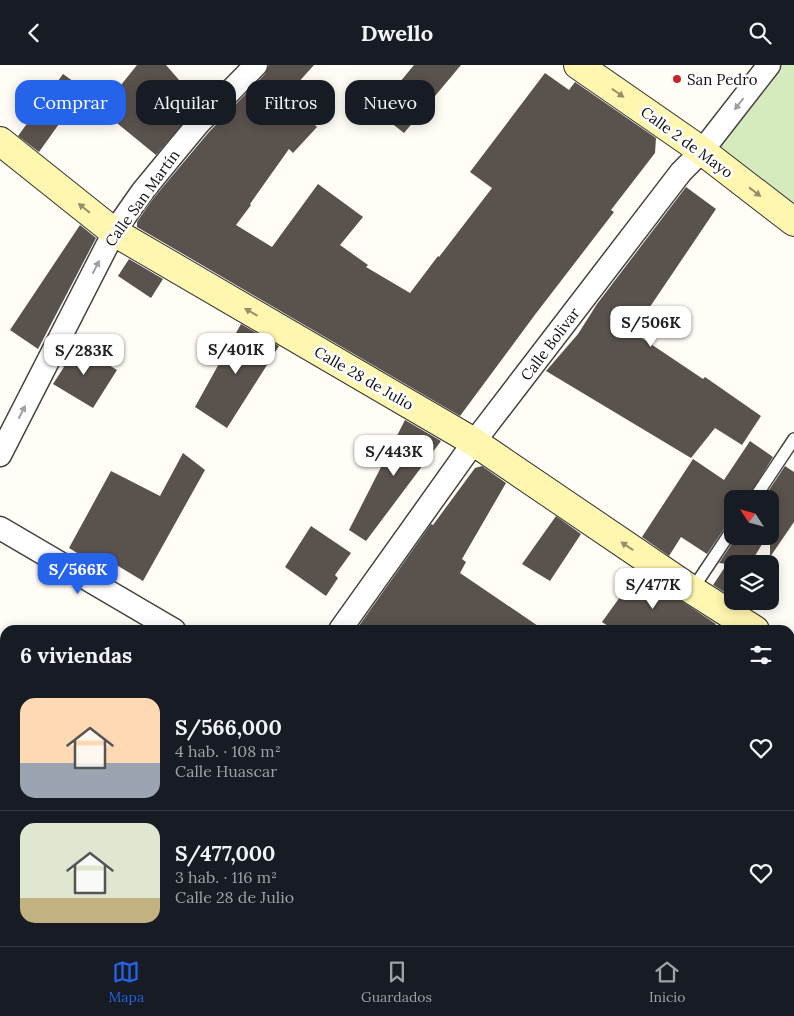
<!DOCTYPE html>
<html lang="es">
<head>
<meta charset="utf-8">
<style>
  :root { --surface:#171b24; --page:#242831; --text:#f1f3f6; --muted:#9ea1a6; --line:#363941; --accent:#2563eb }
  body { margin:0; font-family:Lora,serif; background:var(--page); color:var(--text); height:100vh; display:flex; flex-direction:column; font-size:19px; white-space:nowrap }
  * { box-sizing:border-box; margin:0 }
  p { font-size:16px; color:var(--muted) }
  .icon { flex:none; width:28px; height:28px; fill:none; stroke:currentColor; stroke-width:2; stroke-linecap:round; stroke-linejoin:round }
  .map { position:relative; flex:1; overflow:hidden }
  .sheet { position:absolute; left:0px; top:560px; width:795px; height:321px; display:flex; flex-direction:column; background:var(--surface); border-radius:15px 15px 0 0; box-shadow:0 2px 12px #0003 }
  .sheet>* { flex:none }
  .banner { position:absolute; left:15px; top:15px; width:500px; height:45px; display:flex; gap:10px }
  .needle { width:32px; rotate:306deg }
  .buttons { position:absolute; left:724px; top:425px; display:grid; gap:10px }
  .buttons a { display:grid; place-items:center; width:55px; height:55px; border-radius:10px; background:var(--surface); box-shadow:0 2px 12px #0003; font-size:25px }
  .price { position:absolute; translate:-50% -42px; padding:0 11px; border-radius:10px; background:#fff; color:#222; font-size:16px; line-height:32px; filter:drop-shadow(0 1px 2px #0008) }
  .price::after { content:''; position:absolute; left:50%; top:30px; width:15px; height:11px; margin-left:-8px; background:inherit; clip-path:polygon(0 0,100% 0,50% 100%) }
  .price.selected { background:var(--accent); color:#fff }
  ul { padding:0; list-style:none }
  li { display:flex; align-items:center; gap:15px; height:125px; padding:0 20px }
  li+li { border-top:1px solid var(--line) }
  li span { display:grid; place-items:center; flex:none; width:140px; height:100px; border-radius:15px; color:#555 }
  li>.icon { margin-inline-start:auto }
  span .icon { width:60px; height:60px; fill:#fffc; stroke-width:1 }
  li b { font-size:21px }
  h2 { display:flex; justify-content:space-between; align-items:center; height:60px; padding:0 20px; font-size:21px }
  .chip { padding:0 18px; border-radius:15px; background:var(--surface); box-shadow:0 2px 12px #0003; font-size:18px; line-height:45px }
  .chip.selected { background:var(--accent); color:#fff }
  header { display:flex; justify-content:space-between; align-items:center; height:65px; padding:0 20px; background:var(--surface); font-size:22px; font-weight:800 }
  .menu { display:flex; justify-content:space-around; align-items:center; height:70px; border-top:1px solid var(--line); background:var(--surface); font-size:14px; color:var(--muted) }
  .menu a { display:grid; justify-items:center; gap:2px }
  .menu .selected { color:var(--accent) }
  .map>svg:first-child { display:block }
  .green { fill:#d5ebbd }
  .building { fill:#5a524d }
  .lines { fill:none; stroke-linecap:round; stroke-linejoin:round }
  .lane-casing { stroke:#444; stroke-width:14 }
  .street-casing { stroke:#444; stroke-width:25 }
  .secondary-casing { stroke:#333; stroke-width:30 }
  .lane { stroke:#fff; stroke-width:11 }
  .street { stroke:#fff; stroke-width:22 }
  .secondary { stroke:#fff6b0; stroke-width:28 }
  .oneway { fill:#948f68 }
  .oneway2 { fill:#a0a0a0 }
  .poi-dot { fill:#c4262e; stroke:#fff; stroke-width:2 }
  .labels { text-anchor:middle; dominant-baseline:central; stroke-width:5; stroke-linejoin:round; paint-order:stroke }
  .poi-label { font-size:15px; fill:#111; stroke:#fff; text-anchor:start }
  .street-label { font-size:15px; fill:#111; stroke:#fff }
</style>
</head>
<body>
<header><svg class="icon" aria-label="back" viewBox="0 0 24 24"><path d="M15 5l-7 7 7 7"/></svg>Dwello<svg class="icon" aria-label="search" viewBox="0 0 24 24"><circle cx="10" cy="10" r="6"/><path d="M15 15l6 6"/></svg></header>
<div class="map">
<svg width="794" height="881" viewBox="0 0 794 881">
  <rect width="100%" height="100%" fill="#fffdf5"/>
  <path class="green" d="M 769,0 L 794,0 L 794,157 L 702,86 Z"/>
  <path class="building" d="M 137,0 L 166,0 L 200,39 L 156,90 L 101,45 Z
    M 269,0 L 314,0 L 286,31 L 317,62 L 293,88 L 289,84 L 250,139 L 251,140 L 236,160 L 272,182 L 318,119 L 363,152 L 340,180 L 368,200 L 366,202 L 410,228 L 438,191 L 439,192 L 492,123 L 470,107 L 545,8 L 569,25 L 575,17 L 656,73 L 655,88 L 611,145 L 614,147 L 534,251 L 460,351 L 137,162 L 137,157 L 152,135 L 209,67 L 265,9 Z
    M 414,0 L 461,0 L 404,68 L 376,46 Z
    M 63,9 L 84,24 L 39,87 L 18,71 Z
    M 686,122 L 716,144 L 633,267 L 703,314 L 705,312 L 761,351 L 742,380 L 715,363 L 691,393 L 546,306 L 578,269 L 597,239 Z
    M 80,160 L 96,173 L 38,284 L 10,265 Z
    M 129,194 L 163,214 L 151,233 L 118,211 Z
    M 241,259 L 279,281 L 227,363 L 195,342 Z
    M 74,279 L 117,305 L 93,343 L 53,319 L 64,302 L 61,300 Z
    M 405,355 L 441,376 L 366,476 L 349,465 Z
    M 750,376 L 773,392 L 747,434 L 732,434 L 732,458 L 726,461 L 707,489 L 681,472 L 669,491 L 642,472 L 693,394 L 724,415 Z
    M 183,388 L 205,405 L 143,516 L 100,490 L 95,499 L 69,483 L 111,406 L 160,431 Z
    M 482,401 L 506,418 L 462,494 L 466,497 L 460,508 L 544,565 L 356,565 L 431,459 L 433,460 L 475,403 Z
    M 785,401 L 794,407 L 794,457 L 770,492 L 770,434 L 763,434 Z
    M 556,451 L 581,469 L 550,516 L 522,499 Z
    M 311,461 L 351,488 L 335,510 L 338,513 L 326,531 L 285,502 Z
    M 737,471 L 767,471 L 750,499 L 732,499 L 732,532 L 713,520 L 727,499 L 719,498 Z
    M 638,507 L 716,559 L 712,565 L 614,565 L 602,557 Z"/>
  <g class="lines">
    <defs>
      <path id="lane" d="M 754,434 L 794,374
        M 692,525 L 732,465"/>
      <path id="street" d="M 0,390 L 114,167 L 142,127 L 179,82 L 199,58 L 256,0
        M 0,463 L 174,565
        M 340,565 L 474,377 L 681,107 L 702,86 L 769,0
        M 0,709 L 5,712
        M 203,876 L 210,881
        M 363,876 L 372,881
        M 731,876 L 740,881
        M 95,881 L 99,876
        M 437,881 L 440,876"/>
      <path id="secondary" d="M 578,0 L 702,86 L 794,157
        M 0,76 L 114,167 L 474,377 L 692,525 L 755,565
        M 790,587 L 794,590"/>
    </defs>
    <use href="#lane" class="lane-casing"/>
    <use href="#street" class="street-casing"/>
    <use href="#secondary" class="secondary-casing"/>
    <use href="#lane" class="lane"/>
    <use href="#street" class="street"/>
    <use href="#secondary" class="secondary"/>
  </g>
  <defs><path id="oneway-solid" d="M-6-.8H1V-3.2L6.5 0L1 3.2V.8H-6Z" transform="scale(1.25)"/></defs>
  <g class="oneway">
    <use href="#oneway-solid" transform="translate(618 28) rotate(35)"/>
    <use href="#oneway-solid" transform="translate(755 127) rotate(38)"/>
    <use href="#oneway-solid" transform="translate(84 143) rotate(-141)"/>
    <use href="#oneway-solid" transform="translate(251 247) rotate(-150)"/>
    <use href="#oneway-solid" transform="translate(627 481) rotate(-146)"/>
  </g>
  <g class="oneway2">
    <use href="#oneway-solid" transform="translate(739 39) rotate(128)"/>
    <use href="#oneway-solid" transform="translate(96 202) rotate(-63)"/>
    <use href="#oneway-solid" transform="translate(22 347) rotate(-63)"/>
  </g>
  <circle class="poi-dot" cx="677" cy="14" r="5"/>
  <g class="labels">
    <g class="poi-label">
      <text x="687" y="14">San Pedro</text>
    </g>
    <g class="street-label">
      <text transform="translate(687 77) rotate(36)">Calle 2 de Mayo</text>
      <text transform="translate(142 133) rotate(-54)">Calle San Martín</text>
      <text transform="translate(550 279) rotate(-53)">Calle Bolivar</text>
      <text transform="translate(364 313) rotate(30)">Calle 28 de Julio</text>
    </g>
  </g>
</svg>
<div class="buttons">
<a><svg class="needle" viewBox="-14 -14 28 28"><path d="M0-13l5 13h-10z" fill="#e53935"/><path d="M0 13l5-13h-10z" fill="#9ea1a6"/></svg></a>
<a><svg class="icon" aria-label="layers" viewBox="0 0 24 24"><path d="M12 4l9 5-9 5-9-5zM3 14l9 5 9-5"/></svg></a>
</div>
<b class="price" style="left:651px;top:283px">S/506K</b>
<b class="price" style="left:236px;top:310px">S/401K</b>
<b class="price" style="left:84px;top:311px">S/283K</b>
<b class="price" style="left:394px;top:412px">S/443K</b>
<b class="price selected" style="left:78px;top:530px">S/566K</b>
<b class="price" style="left:653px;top:545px">S/477K</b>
<div class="banner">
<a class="chip selected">Comprar</a>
<a class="chip">Alquilar</a>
<a class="chip">Filtros</a>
<a class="chip">Nuevo</a>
</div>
<section class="sheet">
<h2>6 viviendas<svg class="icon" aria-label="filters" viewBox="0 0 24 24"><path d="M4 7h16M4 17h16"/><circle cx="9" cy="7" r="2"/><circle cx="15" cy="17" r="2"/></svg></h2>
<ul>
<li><span style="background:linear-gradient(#ffd9b3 65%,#9aa5b1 0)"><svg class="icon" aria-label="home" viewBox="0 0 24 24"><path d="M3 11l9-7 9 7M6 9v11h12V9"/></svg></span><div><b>S/566,000</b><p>4 hab. · 108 m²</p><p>Calle Huascar</p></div><svg class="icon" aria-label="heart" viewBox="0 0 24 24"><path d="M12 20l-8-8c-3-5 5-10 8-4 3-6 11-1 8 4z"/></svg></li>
<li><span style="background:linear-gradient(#dfe7d0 75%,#c2b280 0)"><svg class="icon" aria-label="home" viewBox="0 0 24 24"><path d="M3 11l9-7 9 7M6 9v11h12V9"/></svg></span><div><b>S/477,000</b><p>3 hab. · 116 m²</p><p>Calle 28 de Julio</p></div><svg class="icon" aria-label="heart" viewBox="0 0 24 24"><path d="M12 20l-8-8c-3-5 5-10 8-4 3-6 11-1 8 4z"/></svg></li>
</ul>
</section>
</div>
<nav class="menu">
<a class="selected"><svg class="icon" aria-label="map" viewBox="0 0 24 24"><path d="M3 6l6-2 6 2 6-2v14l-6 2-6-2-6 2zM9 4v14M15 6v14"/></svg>Mapa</a>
<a><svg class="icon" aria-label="saved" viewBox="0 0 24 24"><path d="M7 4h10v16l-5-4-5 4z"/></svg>Guardados</a>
<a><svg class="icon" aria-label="home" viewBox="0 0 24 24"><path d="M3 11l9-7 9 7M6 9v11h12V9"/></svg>Inicio</a>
</nav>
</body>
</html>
